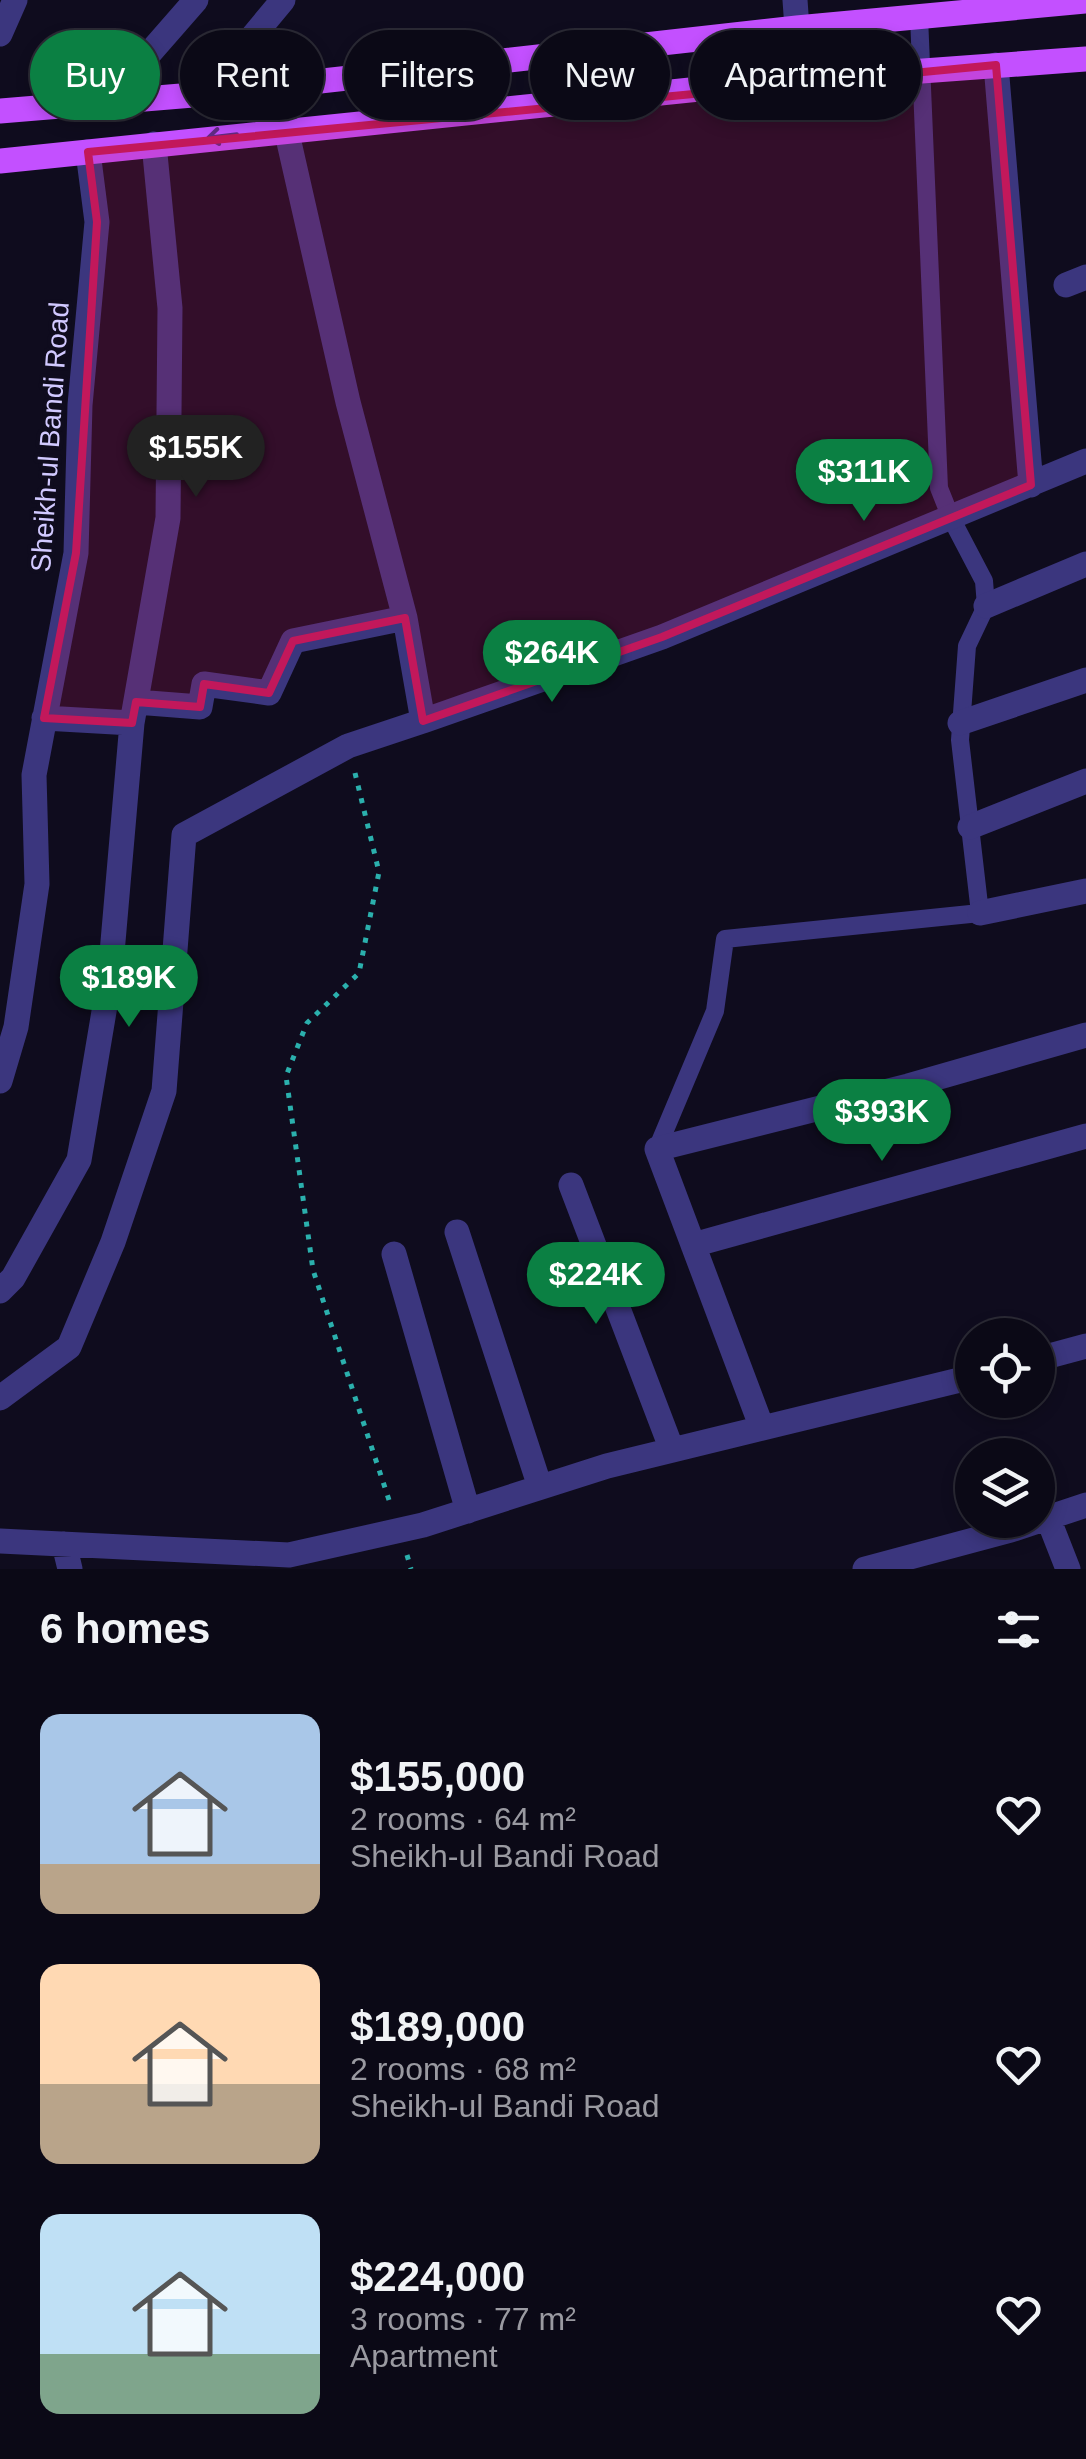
<!DOCTYPE html>
<html lang="en">
<head>
<meta charset="utf-8">
<style>
  :root { --surface:#0b0916; --page:#14121f; --text:#f1f3f6; --muted:#9a9aa1; --line:#2b2a35; --accent:#0b8043 }
  body { margin:0; font-family:Helvetica,sans-serif; background:var(--page); color:var(--text); height:100vh; display:flex; flex-direction:column; font-size:38px; white-space:nowrap }
  * { box-sizing:border-box; margin:0 }
  p { font-size:32px; color:var(--muted) }
  .icon { flex:none; width:55px; height:55px; fill:none; stroke:currentColor; stroke-width:2; stroke-linecap:round; stroke-linejoin:round }
  .map { position:relative; height:1569px; overflow:hidden }
  .panel { display:flex; flex-direction:column; background:var(--surface); flex:1 }
  .panel>* { flex:none }
  .hud { position:absolute; left:30px; top:30px; width:1028px; height:90px; display:flex; gap:20px }
  .controls { position:absolute; left:955px; top:1318px; display:grid; gap:20px }
  .controls a { display:grid; place-items:center; width:100px; height:100px; border-radius:50%; background:var(--surface); box-shadow:0 5px 15px #0003,0 0 0 2px var(--line); font-size:50px }
  .price { position:absolute; translate:-50% -85px; padding:0 22px; border-radius:35px; background:var(--accent); color:#fff; font-size:32px; line-height:65px; filter:drop-shadow(0 2px 5px #0008) }
  .price::after { content:''; position:absolute; left:50%; top:60px; width:30px; height:22px; margin-left:-15px; background:inherit; clip-path:polygon(0 0,100% 0,50% 100%) }
  .price.selected { background:#222; color:#fff }
  ul { padding:0; list-style:none }
  li { display:flex; align-items:center; gap:30px; height:250px; padding:0 40px }
  li span { display:grid; place-items:center; flex:none; width:280px; height:200px; border-radius:20px; color:#555 }
  li>.icon { margin-inline-start:auto }
  span .icon { width:120px; height:120px; fill:#fffc; stroke-width:1 }
  li b { font-size:42px }
  h2 { display:flex; justify-content:space-between; align-items:center; height:120px; padding:0 40px; font-size:42px }
  .chip { padding:0 35px; border-radius:45px; background:var(--surface); box-shadow:0 5px 15px #0003,0 0 0 2px var(--line); font-size:35px; line-height:90px }
  .chip.selected { background:var(--accent); color:#fff }
  .map>svg:first-child { display:block }
  .lines { fill:none; stroke-linecap:round; stroke-linejoin:round }
  .path { stroke:#2bb0ad; stroke-width:5; stroke-dasharray:5 8; stroke-linecap:butt }
  .lane { stroke:#3b367e; stroke-width:18 }
  .street { stroke:#3b367e; stroke-width:25 }
  .primary { stroke:#c350ff; stroke-width:25 }
  .oneway { stroke:#602b83 }
  .marked { fill:#c2185b; fill-opacity:0.2; stroke:#c2185b; stroke-width:8; stroke-linejoin:round }
  .labels { text-anchor:middle; dominant-baseline:central; stroke-width:8; stroke-linejoin:round; paint-order:stroke }
  .street-label { font-size:28px; fill:#d1c9ff; stroke:#0f0c1e }
</style>
</head>
<body>
<div class="map">
<svg width="1086" height="1569" viewBox="0 0 1086 1569">
  <rect width="100%" height="100%" fill="#0f0c1e"/>
  <g class="lines">
    <path class="path" d="M 355,773 L 379,872 L 359,973 L 307,1023 L 286,1076 L 313,1270 L 391,1506
      M 407,1555 L 411,1569"/>
    <path class="lane" d="M 657,1149 L 715,1011 L 725,939 L 980,913 L 960,740 L 967,646 L 986,606 L 984,581 L 951,518 L 939,488 L 919,17"/>
    <path class="street" d="M 795,0 L 797,28
      M 0,34 L 15,0
      M 996,65 L 1031,485
      M 205,94 L 283,0
      M 106,103 L 196,0
      M 1066,285 L 1086,277
      M 986,606 L 1086,564
      M 136,702 L 200,707 L 204,684 L 269,693 L 293,641 L 405,618 L 348,402 L 286,129
      M 44,718 L 132,723 L 168,518 L 170,308 L 154,144
      M 423,721 L 662,637 L 1086,461
      M 960,723 L 1086,680
      M 970,827 L 1086,781
      M 980,913 L 1086,891
      M 0,1081 L 16,1027 L 37,884 L 34,775 L 76,553 L 80,405 L 97,222 L 88,152
      M 571,1185 L 672,1450
      M 457,1232 L 540,1487
      M 693,1245 L 1086,1136
      M 394,1254 L 468,1511
      M 0,1291 L 13,1278 L 79,1160 L 110,976 L 132,723
      M 1038,1359 L 1086,1346
      M 0,1398 L 69,1347 L 113,1242 L 164,1091 L 184,835 L 348,746 L 423,721 L 405,618
      M 762,1428 L 657,1149 L 908,1086 L 1086,1035
      M 1048,1518 L 1068,1569
      M 0,1541 L 289,1555 L 423,1525 L 607,1466 L 972,1377
      M 64,1544 L 70,1569
      M 865,1569 L 1011,1530 L 1086,1505"/>
    <path class="primary" d="M 0,111 L 205,94 L 797,28 L 1086,1
      M 0,161 L 758,83 L 1086,59"/>
  </g>
  <defs><path id="oneway-shaft" d="M-6 0H5M1.5-3L5.5 0L1.5 3" fill="none" stroke-width="1.6" stroke-linecap="round" stroke-linejoin="round" transform="scale(2.5)"/></defs>
  <use class="oneway" href="#oneway-shaft" transform="translate(222 136) rotate(173)"/>
  <path class="marked" d="M 996,65 L 1031,485 L 662,637 L 423,721 L 405,618 L 293,641 L 269,693 L 204,684 L 200,707 L 136,702 L 132,723 L 44,718 L 76,553 L 97,222 L 88,152 Z"/>
  <g class="labels">
    <g class="street-label">
      <text transform="translate(50 437) rotate(-86)">Sheikh-ul Bandi Road</text>
    </g>
  </g>
</svg>
<div class="controls">
<a><svg class="icon" aria-label="locate" viewBox="0 0 24 24"><circle cx="12" cy="12" r="6"/><path d="M12 2v4M12 18v4M2 12h4M18 12h4"/></svg></a>
<a><svg class="icon" aria-label="layers" viewBox="0 0 24 24"><path d="M12 4l9 5-9 5-9-5zM3 14l9 5 9-5"/></svg></a>
</div>
<b class="price selected" style="left:196px;top:500px">$155K</b>
<b class="price" style="left:864px;top:524px">$311K</b>
<b class="price" style="left:552px;top:705px">$264K</b>
<b class="price" style="left:129px;top:1030px">$189K</b>
<b class="price" style="left:882px;top:1164px">$393K</b>
<b class="price" style="left:596px;top:1327px">$224K</b>
<div class="hud">
<a class="chip selected">Buy</a>
<a class="chip">Rent</a>
<a class="chip">Filters</a>
<a class="chip">New</a>
<a class="chip">Apartment</a>
</div>
</div>
<section class="panel">
<h2>6 homes<svg class="icon" aria-label="filters" viewBox="0 0 24 24"><path d="M4 7h16M4 17h16"/><circle cx="9" cy="7" r="2"/><circle cx="15" cy="17" r="2"/></svg></h2>
<ul>
<li><span style="background:linear-gradient(#a9c7e8 75%,#b9a48a 0)"><svg class="icon" aria-label="home" viewBox="0 0 24 24"><path d="M3 11l9-7 9 7M6 9v11h12V9"/></svg></span><div><b>$155,000</b><p>2 rooms · 64 m²</p><p>Sheikh-ul Bandi Road</p></div><svg class="icon" aria-label="heart" viewBox="0 0 24 24"><path d="M12 20l-8-8c-3-5 5-10 8-4 3-6 11-1 8 4z"/></svg></li>
<li><span style="background:linear-gradient(#ffd9b3 60%,#b9a48a 0)"><svg class="icon" aria-label="home" viewBox="0 0 24 24"><path d="M3 11l9-7 9 7M6 9v11h12V9"/></svg></span><div><b>$189,000</b><p>2 rooms · 68 m²</p><p>Sheikh-ul Bandi Road</p></div><svg class="icon" aria-label="heart" viewBox="0 0 24 24"><path d="M12 20l-8-8c-3-5 5-10 8-4 3-6 11-1 8 4z"/></svg></li>
<li><span style="background:linear-gradient(#bfe0f5 70%,#7fa58c 0)"><svg class="icon" aria-label="home" viewBox="0 0 24 24"><path d="M3 11l9-7 9 7M6 9v11h12V9"/></svg></span><div><b>$224,000</b><p>3 rooms · 77 m²</p><p>Apartment</p></div><svg class="icon" aria-label="heart" viewBox="0 0 24 24"><path d="M12 20l-8-8c-3-5 5-10 8-4 3-6 11-1 8 4z"/></svg></li>
</ul>
</section>
</body>
</html>
